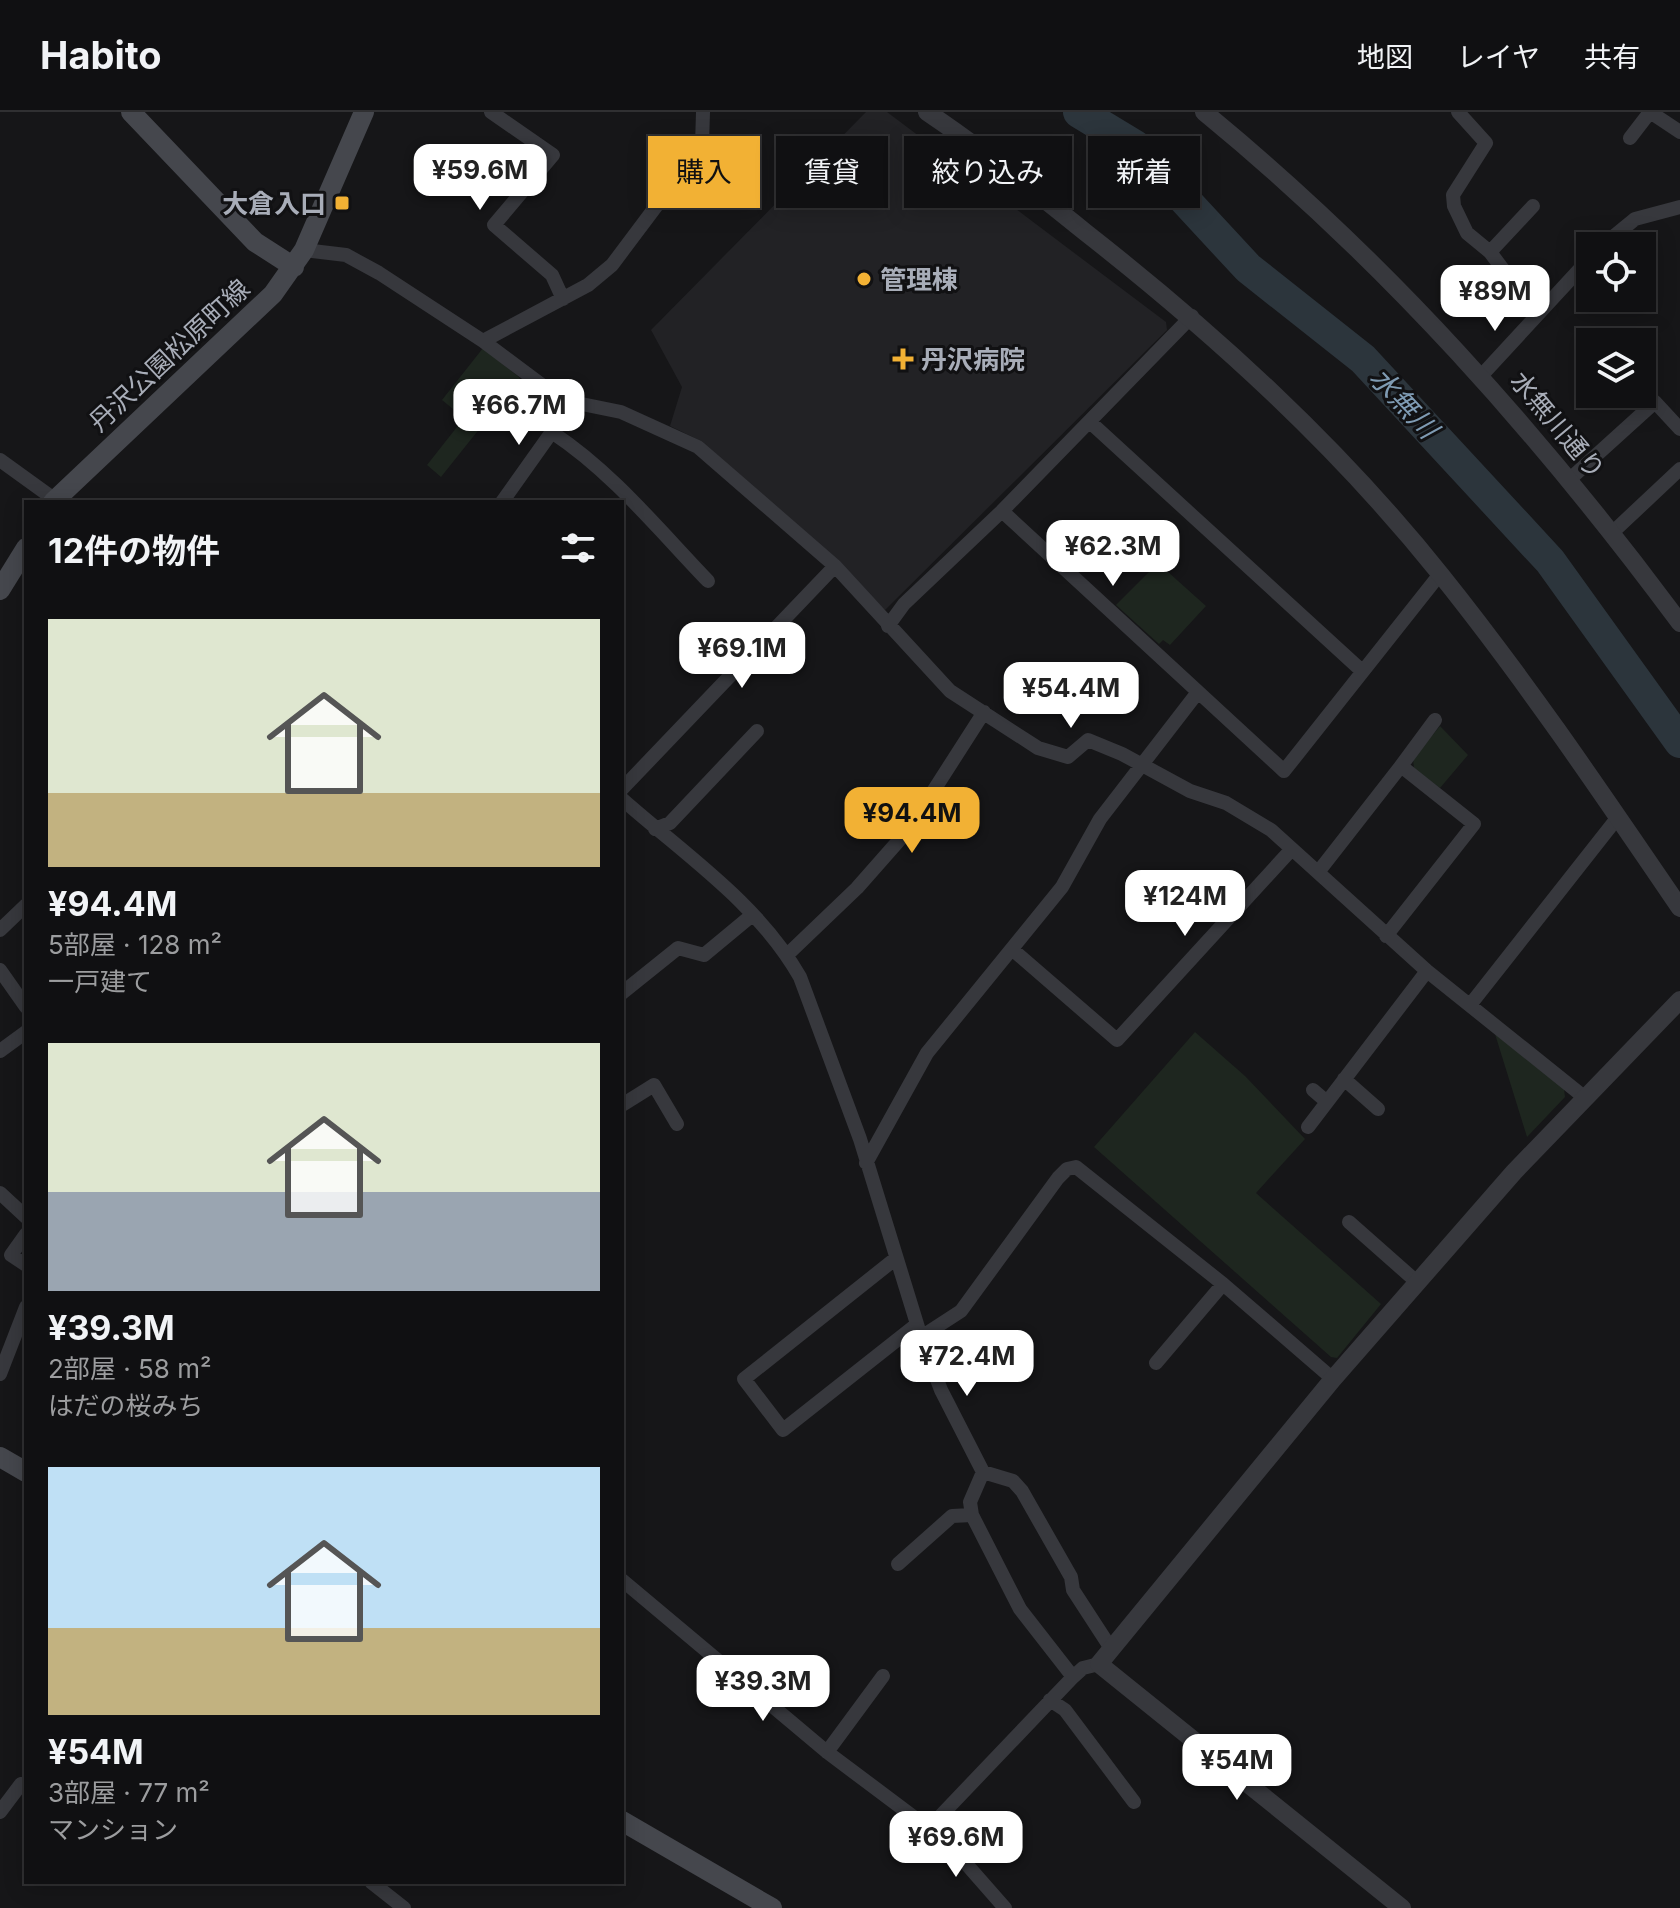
<!DOCTYPE html>
<html lang="ja">
<head>
<meta charset="utf-8">
<style>
  :root { --surface:#101012; --page:#1e1e20; --text:#f1f3f6; --muted:#9c9d9f; --line:#303032; --accent:#f2b134 }
  body { margin:0; font-family:Inter,"Noto Sans JP",sans-serif; background:var(--page); color:var(--text); height:100vh; display:flex; flex-direction:column; font-size:30px; white-space:nowrap }
  * { box-sizing:border-box; margin:0 }
  p { font-size:26px; color:var(--muted) }
  .icon { flex:none; width:44px; height:44px; fill:none; stroke:currentColor; stroke-width:2; stroke-linecap:round; stroke-linejoin:round }
  .map { position:relative; flex:1; overflow:hidden }
  .side { position:absolute; left:24px; top:388px; width:600px; height:1384px; display:flex; flex-direction:column; background:var(--surface); border-radius:0px; box-shadow:0 4px 20px #0003,0 0 0 2px var(--line) }
  .side>* { flex:none }
  .top-card { position:absolute; left:648px; top:24px; width:760px; height:72px; display:flex; gap:16px }
  .fabs { position:absolute; left:1576px; top:120px; display:grid; gap:16px }
  .fabs a { display:grid; place-items:center; width:80px; height:80px; border-radius:0px; background:var(--surface); box-shadow:0 4px 20px #0003,0 0 0 2px var(--line); font-size:40px }
  .price { position:absolute; translate:-50% -68px; padding:0 18px; border-radius:16px; background:#fff; color:#222; font-size:26px; line-height:52px; filter:drop-shadow(0 2px 4px #0008) }
  .price::after { content:''; position:absolute; left:50%; top:48px; width:24px; height:18px; margin-left:-12px; background:inherit; clip-path:polygon(0 0,100% 0,50% 100%) }
  .price.on { background:var(--accent); color:#111 }
  ul { padding:0; list-style:none }
  li { display:grid; align-content:center; gap:16px; height:424px; padding:0 24px }
  li span { display:grid; place-items:center; height:248px; border-radius:0px; color:#555 }
  li>.icon { margin-inline-start:auto }
  span .icon { width:144px; height:144px; fill:#fffc; stroke-width:1 }
  li b { font-size:34px }
  h2 { display:flex; justify-content:space-between; align-items:center; height:96px; padding:0 24px; font-size:34px }
  .pill { padding:0 28px; border-radius:0px; background:var(--surface); box-shadow:0 4px 20px #0003,0 0 0 2px var(--line); font-size:28px; line-height:72px }
  .pill.on { background:var(--accent); color:#111 }
  header { display:flex; align-items:center; gap:48px; box-sizing:border-box; height:112px; padding:0 40px; background:var(--surface); border-bottom:2px solid var(--line) }
  header strong { font-size:38px }
  nav { display:flex; gap:44px; margin-inline-start:auto; font-size:28px }
  .map>svg:first-child { display:block }
  .built { fill:#222225 }
  .green { fill:#1e261f }
  .lines { fill:none; stroke-linecap:round; stroke-linejoin:round }
  .river { stroke:#2c353c; stroke-width:32 }
  .minor { stroke:#37383d; stroke-width:14 }
  .tertiary { stroke:#37383d; stroke-width:18 }
  .secondary { stroke:#45474d; stroke-width:20 }
  .poi-dot { fill:#f2b134; stroke:#111113; stroke-width:3 }
  .labels { text-anchor:middle; dominant-baseline:central; stroke-width:6; stroke-linejoin:round; paint-order:stroke }
  .poi-label { font-size:26px; font-weight:bold; fill:#a8adb8; stroke:#111113; text-anchor:start }
  .street-label { font-size:26px; fill:#a8adb8; stroke:#111113 }
  .water-label { font-size:28px; font-style:italic; fill:#7f9bb3; stroke:#111113 }
</style>
</head>
<body>
<header>
<strong>Habito</strong>
<nav><a>地図</a><a>レイヤ</a><a>共有</a></nav>
</header>
<div class="map">
<svg width="1680" height="1796" viewBox="0 0 1680 1796">
  <rect width="100%" height="100%" fill="#161618"/>
  <path class="built" d="M 866,0 L 887,0 L 1166,210 L 1167,218 L 885,498 L 703,330 L 670,314 L 682,275 L 651,218 Z"/>
  <path class="green" d="M 483,236 L 520,266 L 441,365 L 427,353 L 464,306 L 442,288 Z
    M 1158,451 L 1206,494 L 1170,533 L 1163,528 L 1159,532 L 1116,493 Z
    M 1440,614 L 1468,643 L 1440,676 L 1414,657 L 1413,646 Z
    M 1195,920 L 1245,964 L 1305,1027 L 1256,1081 L 1381,1192 L 1337,1246 L 1331,1245 L 1094,1035 Z
    M 1495,922 L 1564,977 L 1565,985 L 1527,1025 Z"/>
  <g class="lines">
    <path class="river" d="M 1079,0 L 1135,34 L 1248,156 L 1363,247 L 1550,449 L 1680,630"/>
    <path class="minor" d="M 491,0 L 553,43 L 494,113 L 552,163 L 563,187
      M 1458,0 L 1486,31 L 1453,83 L 1454,94 L 1467,121 L 1490,140 L 1537,203
      M 1650,0 L 1680,20
      M 1630,26 L 1650,0
      M 1602,134 L 1635,107 L 1680,95
      M 304,138 L 346,143 L 379,161 L 483,229 L 562,288 L 621,300 L 698,335 L 835,454 L 950,579 L 1038,636 L 1068,645 L 1088,628 L 1122,642 L 1190,679 L 1226,691 L 1271,718 L 1427,859 L 1584,985
      M 1490,140 L 1533,94
      M 483,229 L 588,173 L 612,153 L 702,33 L 703,0
      M 1482,263 L 1590,146
      M 1090,310 L 1362,559
      M 553,321 C 612,360 659,418 708,469
      M 0,348 L 54,387
      M 1570,367 L 1655,290 L 1680,317
      M 502,390 L 561,307 L 562,288
      M 1002,399 L 1284,659 L 1440,462
      M 1613,420 L 1680,357
      M 888,514 L 904,492 L 1002,399 L 1192,204
      M 1401,654 L 1435,608
      M 622,677 L 835,454
      M 622,687 C 684,742 758,791 800,865 L 860,1027 L 921,1225 L 941,1278 L 983,1360 L 1013,1369 L 1022,1379 L 1071,1465 L 1073,1478 L 1112,1538
      M 655,717 L 670,711 L 757,619
      M 1319,759 L 1401,654 L 1474,712 L 1386,824
      M 0,818 L 26,793
      M 1013,838 L 1117,928 L 1291,738
      M 787,843 L 857,776 L 909,717 L 984,600
      M 0,858 L 26,895
      M 622,881 L 678,836 L 704,843 L 751,804
      M 1470,893 L 1618,705
      M 0,939 L 26,920
      M 1344,967 L 1378,997
      M 1313,978 L 1327,990
      M 622,993 L 654,973 L 677,1012
      M 1308,1015 L 1427,859
      M 866,1051 L 927,941 L 1062,775 L 1100,707 L 1198,580
      M 0,1081 L 26,1105
      M 1349,1110 L 1418,1171
      M 26,1122 L 11,1143 L 26,1153
      M 895,1147 L 744,1267 L 783,1318 L 916,1213
      M 921,1225 L 961,1199 L 1058,1066 L 1067,1057 L 1076,1055 L 1223,1172 L 1333,1267
      M 1156,1251 L 1223,1172
      M 0,1262 L 26,1195
      M 983,1360 L 970,1390 L 972,1403 L 1020,1497 L 1073,1565
      M 898,1452 L 952,1404 L 972,1403
      M 622,1468 L 827,1640 L 947,1730 L 1005,1796
      M 1050,1588 L 1065,1598 L 1134,1690
      M 827,1640 L 883,1564
      M 0,1700 L 21,1672 L 26,1676
      M 928,1717 L 1073,1565 L 1083,1556 L 1099,1552
      M 371,1770 L 404,1796"/>
    <path class="tertiary" d="M 927,0 C 982,37 1033,78 1085,120 C 1215,222 1337,333 1441,463 C 1526,569 1603,683 1680,796
      M 1204,0 C 1386,149 1540,322 1680,511
      M 1402,1796 L 1099,1552 L 1333,1267 L 1514,1060 L 1680,888"/>
    <path class="secondary" d="M 131,0 L 255,130 L 294,155
      M 53,390 L 273,182 L 304,138 L 364,0
      M 0,478 L 26,436
      M 0,1345 L 26,1360
      M 622,1709 L 772,1796"/>
  </g>
  <g class="poi-dot">
    <rect x="334" y="83" width="16" height="16" rx="4"/>
    <circle cx="864" cy="167" r="8"/>
    <path d="M899 235h8v8h8v8h-8v8h-8v-8h-8v-8h8z"/>
  </g>
  <g class="labels">
    <g class="poi-label">
      <text x="326" y="91" text-anchor="end">大倉入口</text>
      <text x="880" y="167">管理棟</text>
      <text x="921" y="247">丹沢病院</text>
    </g>
    <g class="street-label">
      <text transform="translate(169 243) rotate(-43)">丹沢公園松原町線</text>
      <text transform="translate(1558 313) rotate(50)">水無川通り</text>
    </g>
    <g class="water-label">
      <text transform="translate(1404 291) rotate(47)">水無川</text>
    </g>
  </g>
</svg>
<div class="fabs">
<a><svg class="icon" aria-label="locate" viewBox="0 0 24 24"><circle cx="12" cy="12" r="6"/><path d="M12 2v4M12 18v4M2 12h4M18 12h4"/></svg></a>
<a><svg class="icon" aria-label="layers" viewBox="0 0 24 24"><path d="M12 4l9 5-9 5-9-5zM3 14l9 5 9-5"/></svg></a>
</div>
<b class="price" style="left:480px;top:100px">¥59.6M</b>
<b class="price" style="left:1495px;top:221px">¥89M</b>
<b class="price" style="left:519px;top:335px">¥66.7M</b>
<b class="price" style="left:1113px;top:476px">¥62.3M</b>
<b class="price" style="left:742px;top:578px">¥69.1M</b>
<b class="price" style="left:1071px;top:618px">¥54.4M</b>
<b class="price on" style="left:912px;top:743px">¥94.4M</b>
<b class="price" style="left:1185px;top:826px">¥124M</b>
<b class="price" style="left:967px;top:1286px">¥72.4M</b>
<b class="price" style="left:763px;top:1611px">¥39.3M</b>
<b class="price" style="left:1237px;top:1690px">¥54M</b>
<b class="price" style="left:956px;top:1767px">¥69.6M</b>
<div class="top-card">
<a class="pill on">購入</a>
<a class="pill">賃貸</a>
<a class="pill">絞り込み</a>
<a class="pill">新着</a>
</div>
<section class="side">
<h2>12件の物件<svg class="icon" aria-label="filters" viewBox="0 0 24 24"><path d="M4 7h16M4 17h16"/><circle cx="9" cy="7" r="2"/><circle cx="15" cy="17" r="2"/></svg></h2>
<ul>
<li><span style="background:linear-gradient(#dfe7d0 70%,#c2b280 0)"><svg class="icon" aria-label="home" viewBox="0 0 24 24"><path d="M3 11l9-7 9 7M6 9v11h12V9"/></svg></span><div><b>¥94.4M</b><p>5部屋 · 128 m²</p><p>一戸建て</p></div></li>
<li><span style="background:linear-gradient(#dfe7d0 60%,#9aa5b1 0)"><svg class="icon" aria-label="home" viewBox="0 0 24 24"><path d="M3 11l9-7 9 7M6 9v11h12V9"/></svg></span><div><b>¥39.3M</b><p>2部屋 · 58 m²</p><p>はだの桜みち</p></div></li>
<li><span style="background:linear-gradient(#bfe0f5 65%,#c2b280 0)"><svg class="icon" aria-label="home" viewBox="0 0 24 24"><path d="M3 11l9-7 9 7M6 9v11h12V9"/></svg></span><div><b>¥54M</b><p>3部屋 · 77 m²</p><p>マンション</p></div></li>
</ul>
</section>
</div>
</body>
</html>
